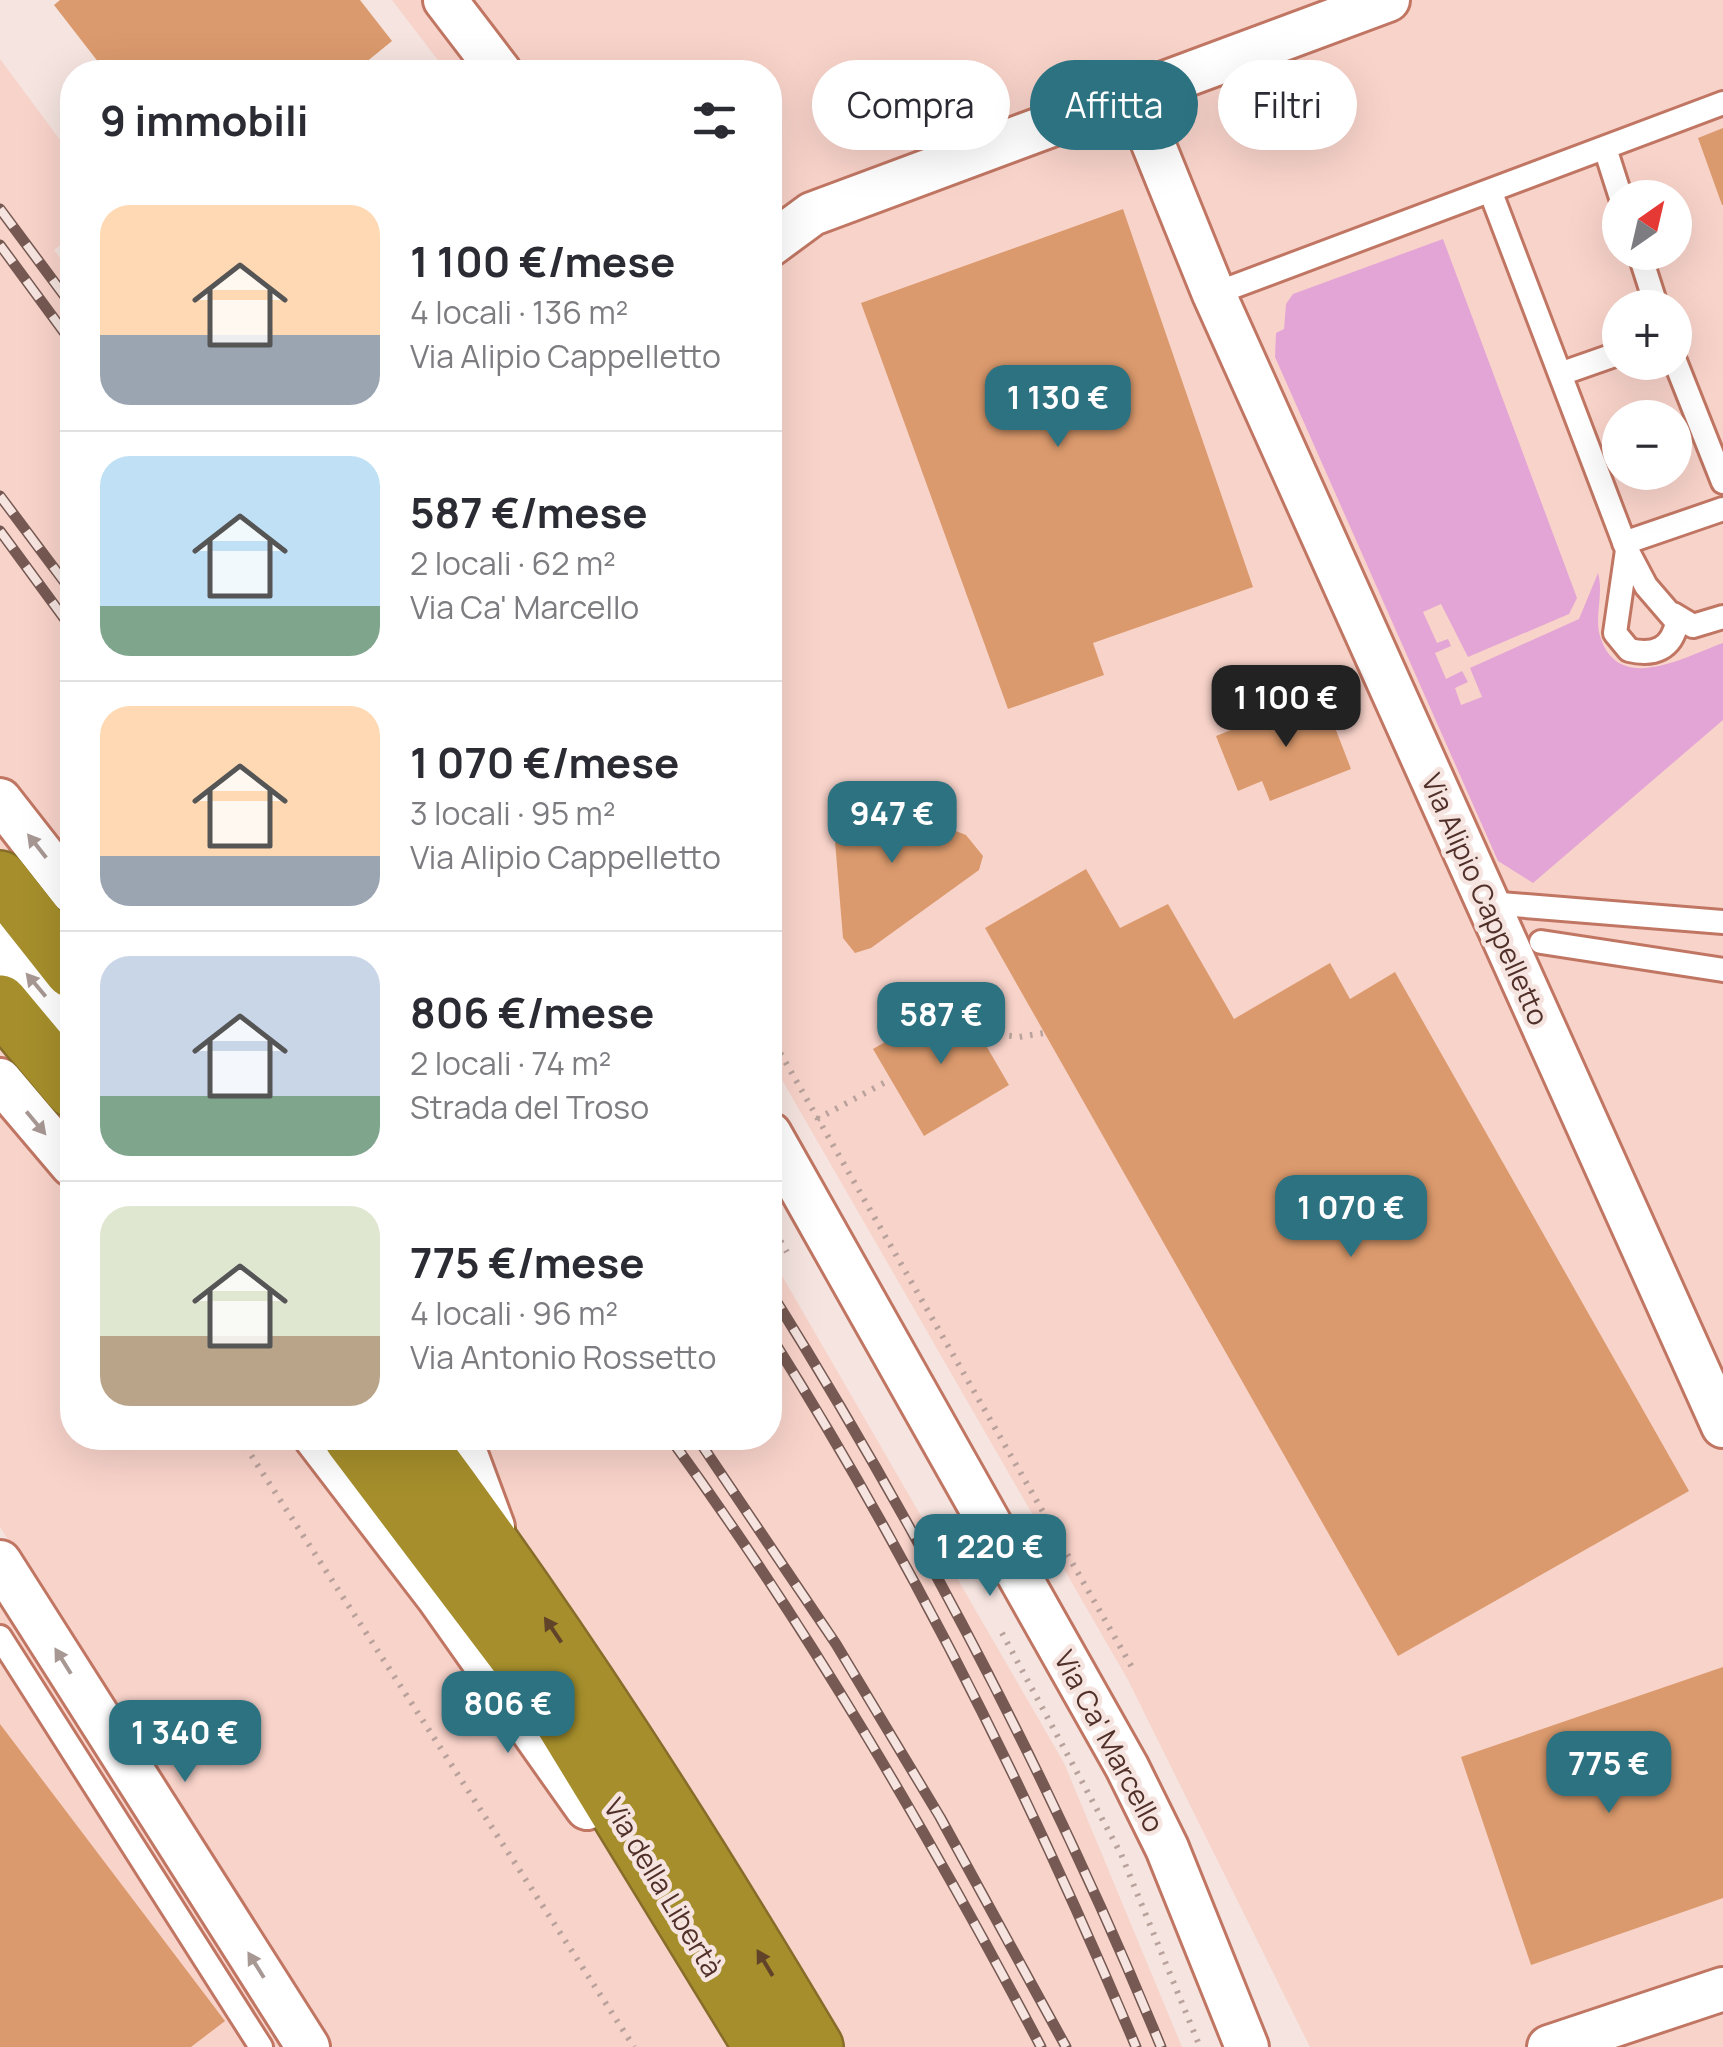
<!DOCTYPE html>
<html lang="it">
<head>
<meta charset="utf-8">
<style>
  :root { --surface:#fff; --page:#f2f2f3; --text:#2b2b33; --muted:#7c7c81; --line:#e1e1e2; --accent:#2d7281 }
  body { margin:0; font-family:Manrope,sans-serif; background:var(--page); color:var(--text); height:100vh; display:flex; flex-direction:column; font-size:38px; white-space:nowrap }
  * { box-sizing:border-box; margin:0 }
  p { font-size:32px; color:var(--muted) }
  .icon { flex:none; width:55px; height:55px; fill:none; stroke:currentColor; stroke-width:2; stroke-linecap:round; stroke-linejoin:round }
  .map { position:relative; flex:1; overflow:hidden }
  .panel { position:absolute; left:60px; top:60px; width:722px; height:1390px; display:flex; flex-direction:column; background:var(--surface); border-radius:40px; box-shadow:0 10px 40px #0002 }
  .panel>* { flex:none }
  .guide { position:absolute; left:812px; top:60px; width:760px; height:90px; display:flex; gap:20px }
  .needle { width:65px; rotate:34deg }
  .controls { position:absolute; left:1602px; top:180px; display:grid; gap:20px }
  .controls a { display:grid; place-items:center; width:90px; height:90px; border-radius:50%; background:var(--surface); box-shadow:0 10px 40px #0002; font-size:50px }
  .price { position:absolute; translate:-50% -85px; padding:0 22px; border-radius:20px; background:var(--accent); color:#fff; font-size:32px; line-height:65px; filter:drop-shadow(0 2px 5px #0008) }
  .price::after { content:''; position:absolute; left:50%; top:60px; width:30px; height:22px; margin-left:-15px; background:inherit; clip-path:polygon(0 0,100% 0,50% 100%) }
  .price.current { background:#222; color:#fff }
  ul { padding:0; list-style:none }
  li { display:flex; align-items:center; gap:30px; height:250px; padding:0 40px }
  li+li { border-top:2px solid var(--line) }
  li span { display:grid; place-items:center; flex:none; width:280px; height:200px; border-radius:30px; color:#555 }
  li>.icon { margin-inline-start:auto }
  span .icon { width:120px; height:120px; fill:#fffc; stroke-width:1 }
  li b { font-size:42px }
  h2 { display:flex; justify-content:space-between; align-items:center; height:120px; padding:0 40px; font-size:42px }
  .pill { padding:0 35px; border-radius:45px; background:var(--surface); box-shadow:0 10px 40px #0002; font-size:35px; line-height:90px }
  .pill.current { background:var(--accent); color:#fff }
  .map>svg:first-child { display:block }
  .built { fill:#f8d3ca; fill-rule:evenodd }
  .green { fill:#e3a5d5 }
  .building { fill:#db9a6d }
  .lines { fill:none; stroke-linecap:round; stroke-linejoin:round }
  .lane-casing { stroke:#c07663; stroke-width:28 }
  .street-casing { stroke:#c07663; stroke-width:48 }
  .secondary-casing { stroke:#c07663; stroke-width:60 }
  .highway-casing { stroke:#876d2a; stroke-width:60 }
  .path { stroke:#b9a29c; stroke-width:6; stroke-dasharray:2.5 8; stroke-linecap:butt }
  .lane { stroke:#fff; stroke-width:22 }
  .street { stroke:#fff; stroke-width:42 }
  .secondary { stroke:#fff; stroke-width:55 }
  .highway { stroke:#a58e2b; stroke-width:55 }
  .rail-casing { stroke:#765952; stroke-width:11 }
  .rail { stroke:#f5e4df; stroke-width:8; stroke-dasharray:22; stroke-linecap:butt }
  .oneway { fill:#a89894 }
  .oneway2 { fill:#614329 }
  .labels { text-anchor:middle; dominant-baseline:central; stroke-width:9; stroke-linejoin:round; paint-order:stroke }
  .street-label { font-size:28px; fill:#503028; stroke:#f5e4df }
</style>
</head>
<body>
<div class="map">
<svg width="1723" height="2047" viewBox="0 0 1723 2047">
  <rect width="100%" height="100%" fill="#f5e4df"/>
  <path class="built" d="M 392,0 L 1723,0 L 1723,2047 L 1310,2047 L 1128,1680 L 770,1059 L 770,72 L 447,72 ZM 1620,198 L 1675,198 L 1675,252 L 1620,252 ZM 1620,308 L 1675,308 L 1675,362 L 1620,362 ZM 1620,418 L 1675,418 L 1675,472 L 1620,472 Z
    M 0,59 L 72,156 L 72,236 L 54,250 L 72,274 L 72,1438 L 770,1438 L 770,1255 L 1064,1763 L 1182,2047 L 330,2047 L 0,1527 Z
    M 0,1594 L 289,2047 L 0,2047 Z"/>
  <path class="green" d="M 1443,239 L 1577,598 L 1569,614 L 1468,657 L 1441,604 L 1423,612 L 1437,643 L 1448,639 L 1451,646 L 1435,653 L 1446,679 L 1462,671 L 1468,682 L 1455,688 L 1461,705 L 1482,697 L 1470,668 L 1579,619 L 1598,573 C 1604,595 1594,616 1600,636 C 1618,696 1686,656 1723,643 L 1723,720 L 1533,883 L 1498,861 L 1275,357 L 1276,333 L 1284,329 L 1286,304 L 1293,294 Z"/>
  <path class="building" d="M 60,0 L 360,0 L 392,41 L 354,72 L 106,72 L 54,5 Z
    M 1723,128 L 1723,205 L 1722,205 L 1698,138 Z
    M 1123,209 L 1253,587 L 1093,643 L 1104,675 L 1008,709 L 861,303 Z
    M 1322,694 L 1351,769 L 1270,801 L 1262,781 L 1238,791 L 1216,736 Z
    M 844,787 L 966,835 L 983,856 L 979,870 L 871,948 L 855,953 L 843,938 L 833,817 L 836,795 Z
    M 1086,869 L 1120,928 L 1168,904 L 1234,1019 L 1330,963 L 1350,999 L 1395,972 L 1689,1491 L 1398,1656 L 985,928 Z
    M 959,999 L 1009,1085 L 924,1136 L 873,1049 Z
    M 1723,1667 L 1723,1898 L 1531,1965 L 1461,1757 Z
    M 0,1724 L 225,2021 L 191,2047 L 0,2047 Z"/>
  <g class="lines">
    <defs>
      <path id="lane" d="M 1605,148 L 1621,198
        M 1491,193 L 1627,550 L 1646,586 L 1677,622 C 1672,649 1654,656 1629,650 L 1615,633 L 1627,550
        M 1639,252 L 1657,308
        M 1214,294 L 1723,103
        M 1675,361 L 1723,482
        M 1560,374 L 1620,353
        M 1624,543 L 1723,509
        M 1673,614 L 1693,626 L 1723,617
        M 1488,903 L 1723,922
        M 1541,942 L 1723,970
        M 0,1637 L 261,2047"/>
      <path id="street" d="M 445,0 L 500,72
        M 1133,94 L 1214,294 L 1723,1426
        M 770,245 L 812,214 L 1388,0
        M 0,800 L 72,892
        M 0,1080 L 72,1165
        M 770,1134 L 1127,1767 L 1167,1848 L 1247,2047
        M 316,1438 L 438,1597 L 587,1808
        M 460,1438 L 493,1527
        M 0,1562 L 308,2047
        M 1549,2047 L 1723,1989"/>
      <path id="secondary" d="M 0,942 L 72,1028"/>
      <path id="highway" d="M 0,879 L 72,970
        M 0,1003 L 72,1089
        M 352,1438 L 548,1697 L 762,2047
        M 414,1438 C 560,1633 690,1837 815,2047"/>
    </defs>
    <use href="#lane" class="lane-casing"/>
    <use href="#street" class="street-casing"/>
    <use href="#secondary" class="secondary-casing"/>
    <use href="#highway" class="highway-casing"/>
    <path class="path" d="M 978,1032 L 1019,1037 L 1044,1033
      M 770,1035 L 1133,1669
      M 817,1119 L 891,1079
      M 770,1223 L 787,1252
      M 240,1438 L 634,2047
      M 1002,1633 L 1121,1854 L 1200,2047"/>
    <use href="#lane" class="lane"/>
    <use href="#street" class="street"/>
    <use href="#secondary" class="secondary"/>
    <use href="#highway" class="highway"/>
    <defs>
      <path id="rail" d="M 0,209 L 72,306
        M 0,245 L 72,343
        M 0,496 L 72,592
        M 0,531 L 72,629
        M 770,1291 C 920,1531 1053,1785 1161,2047
        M 770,1335 C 912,1560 1033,1802 1136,2047
        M 670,1438 C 810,1631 930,1836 1041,2047
        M 697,1438 L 836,1644 L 940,1817 L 1066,2047"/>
    </defs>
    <use href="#rail" class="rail-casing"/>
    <use href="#rail" class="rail"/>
  </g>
  <defs><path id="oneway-solid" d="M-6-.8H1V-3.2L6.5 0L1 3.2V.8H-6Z" transform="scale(2.5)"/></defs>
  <g class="oneway">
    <use href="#oneway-solid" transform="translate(37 846) rotate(-128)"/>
    <use href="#oneway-solid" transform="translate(36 985) rotate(-130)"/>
    <use href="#oneway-solid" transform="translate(36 1123) rotate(50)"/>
    <use href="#oneway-solid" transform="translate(63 1661) rotate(-122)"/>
    <use href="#oneway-solid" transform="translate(256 1965) rotate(-122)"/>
  </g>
  <g class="oneway2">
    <use href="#oneway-solid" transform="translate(553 1630) rotate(-124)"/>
    <use href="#oneway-solid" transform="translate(765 1963) rotate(-121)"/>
  </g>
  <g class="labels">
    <g class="street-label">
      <text transform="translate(1486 899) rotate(66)">Via Alipio Cappelletto</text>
      <text transform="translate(1110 1741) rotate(62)">Via Ca' Marcello</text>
      <text transform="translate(664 1887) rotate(59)">Via della Libertà</text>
    </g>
  </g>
</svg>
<div class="controls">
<a><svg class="needle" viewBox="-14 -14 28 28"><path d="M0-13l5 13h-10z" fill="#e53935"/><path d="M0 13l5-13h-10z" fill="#7c7c81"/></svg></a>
<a>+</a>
<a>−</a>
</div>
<b class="price" style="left:1058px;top:450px">1 130 €</b>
<b class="price current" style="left:1286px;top:750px">1 100 €</b>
<b class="price" style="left:892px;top:866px">947 €</b>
<b class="price" style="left:941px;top:1067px">587 €</b>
<b class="price" style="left:1351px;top:1260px">1 070 €</b>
<b class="price" style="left:990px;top:1599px">1 220 €</b>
<b class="price" style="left:508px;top:1756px">806 €</b>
<b class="price" style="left:185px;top:1785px">1 340 €</b>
<b class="price" style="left:1609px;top:1816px">775 €</b>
<div class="guide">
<a class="pill">Compra</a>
<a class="pill current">Affitta</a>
<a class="pill">Filtri</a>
</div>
<section class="panel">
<h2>9 immobili<svg class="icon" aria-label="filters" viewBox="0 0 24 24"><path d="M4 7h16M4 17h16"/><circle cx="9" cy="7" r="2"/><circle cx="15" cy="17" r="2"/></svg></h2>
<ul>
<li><span style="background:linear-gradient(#ffd9b3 65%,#9aa5b1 0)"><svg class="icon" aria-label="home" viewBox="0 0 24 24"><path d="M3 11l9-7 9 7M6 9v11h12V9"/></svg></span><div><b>1 100 €/mese</b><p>4 locali · 136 m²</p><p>Via Alipio Cappelletto</p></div></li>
<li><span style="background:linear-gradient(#bfe0f5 75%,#7fa58c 0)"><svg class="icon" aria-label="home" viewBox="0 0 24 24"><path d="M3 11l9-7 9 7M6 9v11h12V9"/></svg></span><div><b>587 €/mese</b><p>2 locali · 62 m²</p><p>Via Ca' Marcello</p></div></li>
<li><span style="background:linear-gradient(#ffd9b3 75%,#9aa5b1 0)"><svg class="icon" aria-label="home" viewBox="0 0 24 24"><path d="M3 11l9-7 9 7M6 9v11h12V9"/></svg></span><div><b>1 070 €/mese</b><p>3 locali · 95 m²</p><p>Via Alipio Cappelletto</p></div></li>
<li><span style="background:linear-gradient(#c9d6e8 70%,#7fa58c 0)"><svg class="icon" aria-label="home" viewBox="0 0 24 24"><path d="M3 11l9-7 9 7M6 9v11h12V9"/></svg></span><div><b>806 €/mese</b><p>2 locali · 74 m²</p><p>Strada del Troso</p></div></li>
<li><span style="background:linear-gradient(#dfe7d0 65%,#b9a48a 0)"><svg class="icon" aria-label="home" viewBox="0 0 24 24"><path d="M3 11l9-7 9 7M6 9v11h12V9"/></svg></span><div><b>775 €/mese</b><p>4 locali · 96 m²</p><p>Via Antonio Rossetto</p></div></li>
</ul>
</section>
</div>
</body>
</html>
